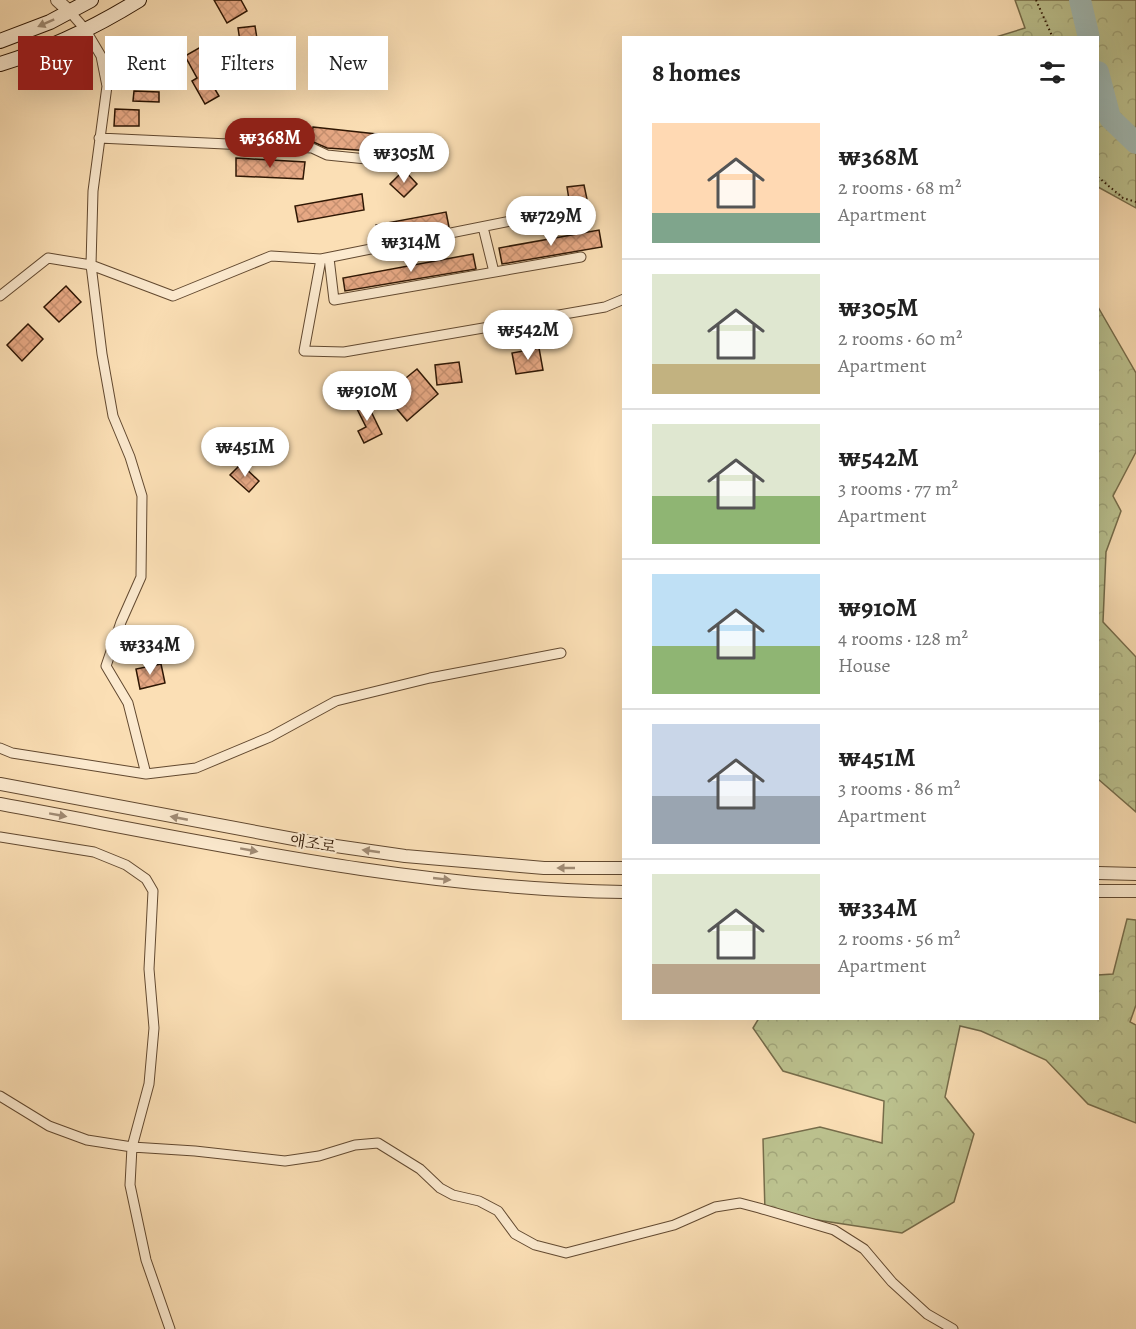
<!DOCTYPE html>
<html lang="en">
<head>
<meta charset="utf-8">
<style>
  :root { --surface:#fff; --page:#f6f6f6; --text:#222; --muted:#767676; --line:#e0e0e0; --accent:#8f2418 }
  body { margin:0; font-family:Alegreya,"Noto Serif KR",serif; background:var(--page); color:var(--text); height:100vh; display:flex; flex-direction:column; font-size:22px; white-space:nowrap }
  * { box-sizing:border-box; margin:0 }
  p { font-size:20px; color:var(--muted) }
  .icon { flex:none; width:33px; height:33px; fill:none; stroke:currentColor; stroke-width:2; stroke-linecap:round; stroke-linejoin:round }
  .map { position:relative; flex:1; overflow:hidden }
  .sheet { position:absolute; left:622px; top:36px; width:477px; height:984px; display:flex; flex-direction:column; background:var(--surface); border-radius:0px; box-shadow:0 6px 24px #0002 }
  .sheet>* { flex:none }
  .guide { position:absolute; left:18px; top:36px; width:514px; height:54px; display:flex; gap:12px }
  .price { position:absolute; translate:-50% -51px; padding:0 14px; border-radius:21px; background:#fff; color:#222; font-size:20px; line-height:39px; filter:drop-shadow(0 2px 3px #0008) }
  .price::after { content:''; position:absolute; left:50%; top:36px; width:18px; height:14px; margin-left:-9px; background:inherit; clip-path:polygon(0 0,100% 0,50% 100%) }
  .price.current { background:var(--accent); color:#fff }
  ul { padding:0; list-style:none }
  li { display:flex; align-items:center; gap:18px; height:150px; padding:0 30px }
  li+li { border-top:2px solid var(--line) }
  li span { display:grid; place-items:center; flex:none; width:168px; height:120px; border-radius:0px; color:#555 }
  li>.icon { margin-inline-start:auto }
  span .icon { width:72px; height:72px; fill:#fffc; stroke-width:1 }
  li b { font-size:26px }
  h2 { display:flex; justify-content:space-between; align-items:center; height:72px; padding:0 30px; font-size:26px }
  .pill { padding:0 21px; border-radius:0px; background:var(--surface); box-shadow:0 6px 24px #0002; font-size:21px; line-height:54px }
  .pill.current { background:var(--accent); color:#fff }
  .map>svg:first-child { display:block }
  .forest { fill:url(#forest-crowns); stroke:#766c4a; stroke-width:1.5 }
  .lines { fill:none; stroke-linecap:round; stroke-linejoin:round }
  .river { stroke:#a1bbb6; stroke-width:22 }
  .building { fill:url(#building-cross-hatch); stroke:#2f1704; stroke-width:1.5 }
  .minor-casing { stroke:#624930; stroke-width:11 }
  .tertiary-casing { stroke:#624930; stroke-width:14 }
  .secondary-casing { stroke:#2f1704; stroke-width:16 }
  .path { stroke:#2f1704; stroke-width:2; stroke-dasharray:1.5 3; stroke-linecap:butt }
  .minor { stroke:#fceacf; stroke-width:9 }
  .tertiary { stroke:#fceacf; stroke-width:12 }
  .secondary { stroke:#fceacf; stroke-width:14 }
  .oneway { fill:#a08b74 }
  .labels { text-anchor:middle; dominant-baseline:central; stroke-width:4.5; stroke-linejoin:round; paint-order:stroke }
  .street-label { font-size:16px; fill:#2f1704; stroke:#fceacf }
</style>
</head>
<body>
<div class="map">
<svg width="1136" height="1329" viewBox="0 0 1136 1329">
  <defs>
    <pattern id="forest-crowns" width="20" height="18" patternUnits="userSpaceOnUse" patternTransform="scale(1.5)"><rect width="20" height="18" fill="#bcc28f"/><path d="M2 6a3 3 0 1 1 6 0M12 15a3 3 0 1 1 6 0" fill="none" stroke="#a2a67a"/></pattern>
    <pattern id="building-cross-hatch" width="8" height="8" patternUnits="userSpaceOnUse" patternTransform="scale(1.5)"><rect width="8" height="8" fill="#e6a884"/><path d="M0 0l8 8M0 8l8-8" fill="none" stroke="#c69070"/></pattern>
  </defs>
  <rect width="100%" height="100%" fill="#fbdfb5"/>
  <filter id="stains"><feTurbulence type="fractalNoise" baseFrequency=".00333" numOctaves="4"/><feColorMatrix values="0 0 0 0 .2 0 0 0 0 .09 0 0 0 0 .02 0 0 0 .5 -.17"/></filter>
  <radialGradient id="worn" r=".72"><stop offset=".6" stop-color="#630" stop-opacity="0"/><stop offset="1" stop-color="#630" stop-opacity=".3"/></radialGradient>
  <path class="forest" d="M 1015,0 L 1136,0 L 1136,208 L 1098,187 L 1098,38 L 996,37 L 1025,28 Z
    M 1098,307 L 1136,373 L 1136,452 L 1113,496 L 1121,511 L 1106,552 L 1103,622 L 1136,657 L 1136,812 L 1098,779 Z
    M 1127,919 L 1136,920 L 1136,1005 L 1130,1022 L 1136,1025 L 1136,1123 L 1088,1104 L 1046,1060 L 981,1031 L 960,1026 L 945,1097 L 974,1134 L 954,1202 L 902,1233 L 765,1212 L 763,1139 L 820,1127 L 882,1143 L 884,1101 L 783,1071 L 753,1028 L 759,1018 L 1098,1018 L 1098,975 L 1113,974 Z"/>
  <g class="lines">
    <path class="river" d="M 1080,0 L 1089,38
      M 1098,72 L 1110,118 L 1136,143"/>
  </g>
  <path class="building" d="M 214,0 L 241,0 L 247,11 L 227,23 Z
    M 255,26 L 258,45 L 241,48 L 238,28 Z
    M 159,39 L 159,58 L 172,78 L 159,83 L 148,72 L 145,60 L 148,47 Z
    M 206,44 L 212,55 L 206,59 L 219,83 L 213,86 L 219,96 L 205,104 L 192,81 L 197,78 L 185,56 Z
    M 134,91 L 159,92 L 159,102 L 133,101 Z
    M 115,109 L 139,110 L 139,126 L 114,126 Z
    M 313,127 L 404,137 L 402,153 L 327,148 L 311,141 Z
    M 236,158 L 305,162 L 303,179 L 236,176 Z
    M 404,170 L 417,184 L 404,197 L 390,184 Z
    M 584,185 L 588,204 L 570,206 L 567,187 Z
    M 362,194 L 364,210 L 298,222 L 295,206 Z
    M 446,212 L 449,227 L 379,240 L 376,225 Z
    M 599,230 L 602,247 L 502,264 L 499,248 Z
    M 473,254 L 476,269 L 345,291 L 343,278 Z
    M 66,286 L 81,302 L 59,322 L 44,307 Z
    M 28,324 L 43,339 L 22,361 L 7,345 Z
    M 539,348 L 543,370 L 516,374 L 512,353 Z
    M 459,362 L 462,382 L 437,385 L 435,365 Z
    M 417,369 L 438,394 L 407,421 L 385,395 Z
    M 364,397 L 382,434 L 364,443 L 358,431 L 366,427 L 354,403 Z
    M 241,464 L 259,481 L 249,492 L 230,475 Z
    M 161,664 L 165,683 L 140,689 L 136,669 Z"/>
  <g class="lines">
    <defs>
      <path id="minor" d="M 70,12 L 85,29 L 101,56 L 107,86 L 93,191 L 91,265 L 102,354 L 113,416 L 130,457 L 142,496 L 141,577 L 121,622 L 106,666 L 128,703 L 146,774
        M 99,138 L 312,148 L 327,155 L 386,161
        M 483,227 L 494,272
        M 329,258 L 334,300 L 581,257
        M 321,259 L 304,351 L 344,352 L 605,307 L 624,299
        M 0,296 L 48,258 L 91,265 L 173,296 L 271,256 L 321,259 L 556,212
        M 0,748 L 12,753 L 146,774 L 196,768 L 270,737 L 336,701 L 430,678 L 561,653
        M 0,837 L 94,852 L 126,865 L 146,879 L 153,891 L 149,969 L 154,1028 L 149,1084 L 132,1147 L 130,1185 L 146,1260 L 170,1329
        M 0,1096 L 49,1126 L 87,1140 L 132,1147 L 195,1151 L 285,1161 L 319,1156 L 355,1145 L 378,1143 L 420,1169 L 440,1188 L 453,1195 L 479,1201 L 498,1211 L 515,1234 L 535,1245 L 566,1253 L 674,1225 L 715,1207 L 740,1203 L 759,1208 L 834,1230 L 864,1249 L 892,1282 L 927,1314 L 953,1329"/>
      <path id="tertiary" d="M 57,0 L 70,12
        M 0,784 L 315,843 L 405,856 L 544,868 L 624,868
        M 0,804 C 206,842 414,889 624,892
        M 1098,873 L 1136,874
        M 1098,891 L 1136,891"/>
      <path id="secondary" d="M 0,41 L 50,22 L 91,0
        M 0,64 C 47,50 97,26 139,0"/>
    </defs>
    <use href="#minor" class="minor-casing"/>
    <use href="#tertiary" class="tertiary-casing"/>
    <use href="#secondary" class="secondary-casing"/>
    <path class="path" d="M 1036,0 L 1053,38
      M 1098,177 L 1123,198 L 1136,202"/>
    <use href="#minor" class="minor"/>
    <use href="#tertiary" class="tertiary"/>
    <use href="#secondary" class="secondary"/>
  </g>
  <defs><path id="oneway-solid" d="M-6-.8H1V-3.2L6.5 0L1 3.2V.8H-6Z" transform="scale(1.5)"/></defs>
  <g class="oneway">
    <use href="#oneway-solid" transform="translate(46 23) rotate(156)"/>
    <use href="#oneway-solid" transform="translate(58 815) rotate(10)"/>
    <use href="#oneway-solid" transform="translate(179 818) rotate(-169)"/>
    <use href="#oneway-solid" transform="translate(249 850) rotate(10)"/>
    <use href="#oneway-solid" transform="translate(371 851) rotate(-172)"/>
    <use href="#oneway-solid" transform="translate(566 868) rotate(-180)"/>
    <use href="#oneway-solid" transform="translate(442 879) rotate(6)"/>
  </g>
  <g class="labels">
    <g class="street-label">
      <text transform="translate(313 844) rotate(9)">애조로</text>
    </g>
  </g>
  <rect width="100%" height="100%" filter="url(#stains)"/>
  <rect width="100%" height="100%" fill="url(#worn)"/>
</svg>
<b class="price current" style="left:270px;top:169px">₩368M</b>
<b class="price" style="left:404px;top:184px">₩305M</b>
<b class="price" style="left:551px;top:247px">₩729M</b>
<b class="price" style="left:411px;top:273px">₩314M</b>
<b class="price" style="left:528px;top:361px">₩542M</b>
<b class="price" style="left:367px;top:422px">₩910M</b>
<b class="price" style="left:245px;top:478px">₩451M</b>
<b class="price" style="left:150px;top:676px">₩334M</b>
<div class="guide">
<a class="pill current">Buy</a>
<a class="pill">Rent</a>
<a class="pill">Filters</a>
<a class="pill">New</a>
</div>
<section class="sheet">
<h2>8 homes<svg class="icon" aria-label="filters" viewBox="0 0 24 24"><path d="M4 7h16M4 17h16"/><circle cx="9" cy="7" r="2"/><circle cx="15" cy="17" r="2"/></svg></h2>
<ul>
<li><span style="background:linear-gradient(#ffd9b3 75%,#7fa58c 0)"><svg class="icon" aria-label="home" viewBox="0 0 24 24"><path d="M3 11l9-7 9 7M6 9v11h12V9"/></svg></span><div><b>₩368M</b><p>2 rooms · 68 m²</p><p>Apartment</p></div></li>
<li><span style="background:linear-gradient(#dfe7d0 75%,#c2b280 0)"><svg class="icon" aria-label="home" viewBox="0 0 24 24"><path d="M3 11l9-7 9 7M6 9v11h12V9"/></svg></span><div><b>₩305M</b><p>2 rooms · 60 m²</p><p>Apartment</p></div></li>
<li><span style="background:linear-gradient(#dfe7d0 60%,#8fb573 0)"><svg class="icon" aria-label="home" viewBox="0 0 24 24"><path d="M3 11l9-7 9 7M6 9v11h12V9"/></svg></span><div><b>₩542M</b><p>3 rooms · 77 m²</p><p>Apartment</p></div></li>
<li><span style="background:linear-gradient(#bfe0f5 60%,#8fb573 0)"><svg class="icon" aria-label="home" viewBox="0 0 24 24"><path d="M3 11l9-7 9 7M6 9v11h12V9"/></svg></span><div><b>₩910M</b><p>4 rooms · 128 m²</p><p>House</p></div></li>
<li><span style="background:linear-gradient(#c9d6e8 60%,#9aa5b1 0)"><svg class="icon" aria-label="home" viewBox="0 0 24 24"><path d="M3 11l9-7 9 7M6 9v11h12V9"/></svg></span><div><b>₩451M</b><p>3 rooms · 86 m²</p><p>Apartment</p></div></li>
<li><span style="background:linear-gradient(#dfe7d0 75%,#b9a48a 0)"><svg class="icon" aria-label="home" viewBox="0 0 24 24"><path d="M3 11l9-7 9 7M6 9v11h12V9"/></svg></span><div><b>₩334M</b><p>2 rooms · 56 m²</p><p>Apartment</p></div></li>
</ul>
</section>
</div>
</body>
</html>
